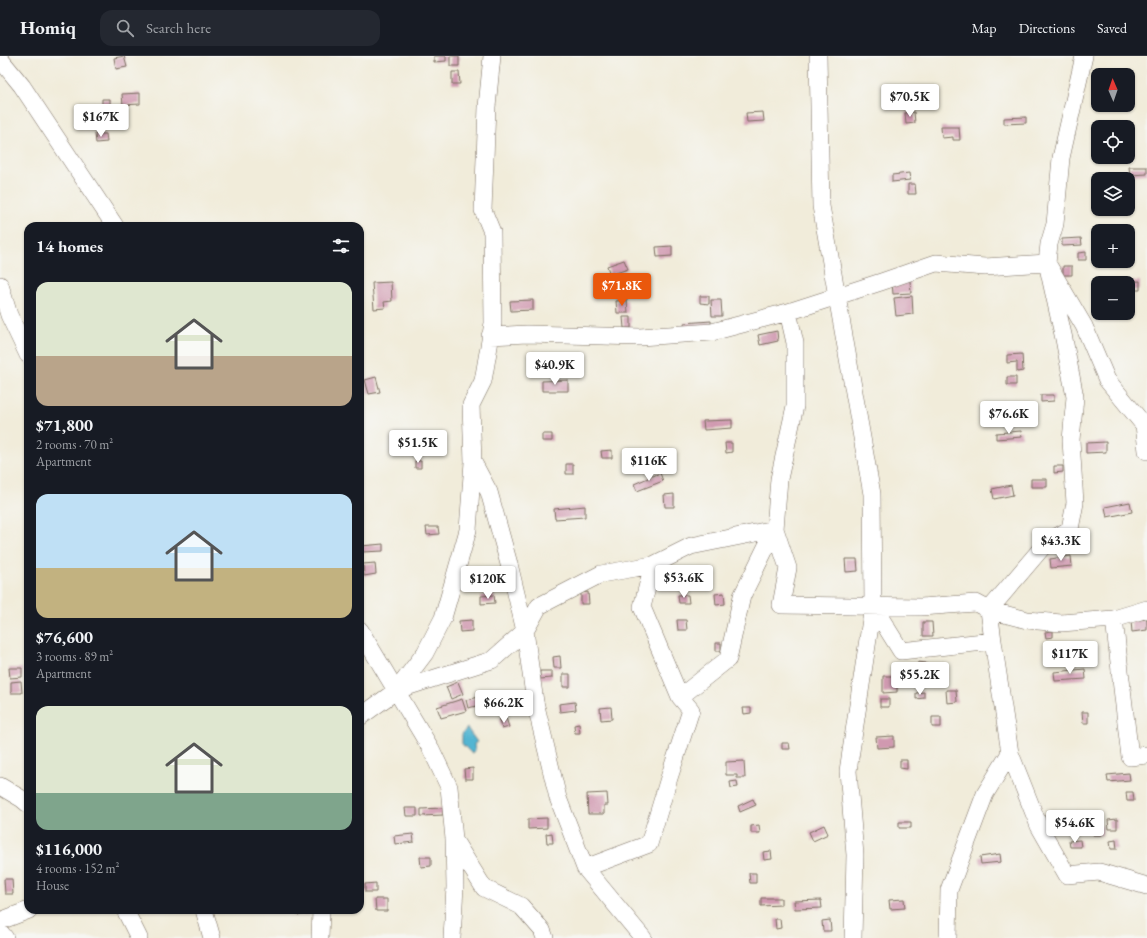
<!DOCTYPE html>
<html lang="en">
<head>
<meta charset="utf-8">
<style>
  :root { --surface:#171b24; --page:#242831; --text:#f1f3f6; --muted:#9ea1a6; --line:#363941; --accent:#ea580c }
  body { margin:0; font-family:"EB Garamond",serif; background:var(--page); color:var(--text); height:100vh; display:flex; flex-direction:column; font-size:15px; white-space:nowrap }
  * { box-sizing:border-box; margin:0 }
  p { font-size:13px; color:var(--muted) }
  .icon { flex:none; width:22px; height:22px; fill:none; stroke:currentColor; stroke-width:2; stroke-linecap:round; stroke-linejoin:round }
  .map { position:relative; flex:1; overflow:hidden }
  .side { position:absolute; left:24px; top:166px; width:340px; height:692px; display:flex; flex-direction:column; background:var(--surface); border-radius:12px; box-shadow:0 1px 3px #0004 }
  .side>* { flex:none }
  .needle { width:26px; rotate:358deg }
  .buttons { position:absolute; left:1091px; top:12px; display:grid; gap:8px }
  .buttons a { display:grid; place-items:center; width:44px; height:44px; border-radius:8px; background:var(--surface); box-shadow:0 1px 3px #0004; font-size:20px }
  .price { position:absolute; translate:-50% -34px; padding:0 9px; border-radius:4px; background:#fff; color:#222; font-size:13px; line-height:26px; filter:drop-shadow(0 1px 2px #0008) }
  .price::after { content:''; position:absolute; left:50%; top:24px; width:12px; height:9px; margin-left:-6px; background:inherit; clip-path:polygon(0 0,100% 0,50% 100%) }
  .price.selected { background:var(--accent); color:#fff }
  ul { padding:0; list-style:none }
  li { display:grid; align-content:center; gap:8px; height:212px; padding:0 12px }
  li span { display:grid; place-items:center; height:124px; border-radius:12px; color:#555 }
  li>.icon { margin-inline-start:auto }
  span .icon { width:72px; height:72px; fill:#fffc; stroke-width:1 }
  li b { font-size:17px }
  h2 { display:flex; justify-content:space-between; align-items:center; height:48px; padding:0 12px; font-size:17px }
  header { display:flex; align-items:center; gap:24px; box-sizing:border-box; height:56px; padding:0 20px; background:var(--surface); border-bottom:1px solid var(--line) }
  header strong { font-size:19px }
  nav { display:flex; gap:22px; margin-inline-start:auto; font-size:14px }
  .search { width:280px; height:36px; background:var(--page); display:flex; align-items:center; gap:10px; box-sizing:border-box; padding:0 14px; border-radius:12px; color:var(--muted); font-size:15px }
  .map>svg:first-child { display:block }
  .water { fill:#53b5d2; stroke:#477078 }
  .building { fill:#d099b0 }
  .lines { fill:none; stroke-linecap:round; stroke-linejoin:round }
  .minor-casing { stroke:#7b6e60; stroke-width:18 }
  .minor { stroke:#fff; stroke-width:17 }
</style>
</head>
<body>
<header>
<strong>Homiq</strong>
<div class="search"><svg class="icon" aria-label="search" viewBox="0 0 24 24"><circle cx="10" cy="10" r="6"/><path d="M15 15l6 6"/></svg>Search here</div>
<nav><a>Map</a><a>Directions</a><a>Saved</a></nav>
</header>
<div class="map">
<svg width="1147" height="882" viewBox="0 0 1147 882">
  <rect width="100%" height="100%" fill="#f6f6f2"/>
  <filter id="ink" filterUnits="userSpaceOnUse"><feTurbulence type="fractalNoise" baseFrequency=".025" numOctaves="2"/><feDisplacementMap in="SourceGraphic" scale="8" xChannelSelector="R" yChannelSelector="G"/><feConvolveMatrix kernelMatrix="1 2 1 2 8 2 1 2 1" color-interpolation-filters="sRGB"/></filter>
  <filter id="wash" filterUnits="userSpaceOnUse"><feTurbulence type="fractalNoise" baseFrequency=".012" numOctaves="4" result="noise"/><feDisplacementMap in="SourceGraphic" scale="16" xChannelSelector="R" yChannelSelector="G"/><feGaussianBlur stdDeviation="0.9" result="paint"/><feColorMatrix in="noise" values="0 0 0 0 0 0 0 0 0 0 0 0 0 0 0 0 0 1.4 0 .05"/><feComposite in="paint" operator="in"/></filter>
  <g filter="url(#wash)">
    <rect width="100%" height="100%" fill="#f1ecda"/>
    <path class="water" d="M 467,672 L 477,686 L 474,688 L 475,695 L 471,697 L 462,688 L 462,678 Z"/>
    <g id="blocks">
      <path class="building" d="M 124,0 L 127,11 L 116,13 L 114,2 Z
        M 434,0 L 446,0 L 446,5 L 434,6 Z
        M 450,0 L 459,0 L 459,10 L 450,10 Z
        M 452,16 L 459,16 L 460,28 L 452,28 Z
        M 140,37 L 140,48 L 123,49 L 122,38 Z
        M 919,38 L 919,47 L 896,48 L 896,39 Z
        M 102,43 L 110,43 L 110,48 L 102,49 Z
        M 763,56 L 764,65 L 747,66 L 746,57 Z
        M 914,56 L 915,67 L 906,68 L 905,57 Z
        M 111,57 L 112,65 L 101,67 L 100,58 Z
        M 1026,61 L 1026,67 L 1004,68 L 1004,62 Z
        M 941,71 L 959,71 L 960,84 L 953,84 L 953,81 L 942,82 Z
        M 95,78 L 106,78 L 107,86 L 96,87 Z
        M 1129,111 L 1147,111 L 1147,118 L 1130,119 Z
        M 909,117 L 910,124 L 892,126 L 892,119 Z
        M 908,128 L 915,128 L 916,138 L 908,138 Z
        M 1081,182 L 1082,189 L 1062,190 L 1062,183 Z
        M 672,190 L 672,200 L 657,201 L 656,191 Z
        M 1086,196 L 1086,204 L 1078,204 L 1078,197 Z
        M 624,204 L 628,213 L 610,219 L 607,210 Z
        M 1063,210 L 1072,210 L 1072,219 L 1063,219 Z
        M 910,225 L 911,237 L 893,238 L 892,226 Z
        M 1140,225 L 1140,234 L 1128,234 L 1128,226 Z
        M 391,226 L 392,245 L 384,246 L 385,252 L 374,253 L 372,227 Z
        M 700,240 L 709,240 L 709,248 L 700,247 Z
        M 912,240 L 913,258 L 896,260 L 894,242 Z
        M 533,244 L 533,254 L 511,255 L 510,245 Z
        M 627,244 L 628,257 L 617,257 L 616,245 Z
        M 711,244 L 721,244 L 722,260 L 712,260 Z
        M 623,261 L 631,261 L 631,272 L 624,272 Z
        M 711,265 L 711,275 L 685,277 L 684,267 Z
        M 777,275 L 778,285 L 760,289 L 758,279 Z
        M 1022,298 L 1023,315 L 1017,316 L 1017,306 L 1007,307 L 1007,299 Z
        M 376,321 L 380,336 L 369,338 L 365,324 Z
        M 1007,321 L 1016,321 L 1016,329 L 1007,329 Z
        M 568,324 L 568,335 L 542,335 L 542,325 Z
        M 1041,339 L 1054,339 L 1054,345 L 1041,346 Z
        M 732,364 L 732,372 L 704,374 L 703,365 Z
        M 1021,375 L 1022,381 L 996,383 L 996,377 Z
        M 542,378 L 552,378 L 552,385 L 542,385 Z
        M 1106,386 L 1106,396 L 1086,397 L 1086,387 Z
        M 725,387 L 732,387 L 732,396 L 726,397 Z
        M 612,394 L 612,402 L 602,402 L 601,395 Z
        M 415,405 L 421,405 L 421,412 L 415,412 Z
        M 566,408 L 573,408 L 573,418 L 566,418 Z
        M 1054,410 L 1063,410 L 1063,416 L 1054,417 Z
        M 660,417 L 663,425 L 637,435 L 634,428 Z
        M 1031,423 L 1047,423 L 1047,431 L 1031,431 Z
        M 1011,429 L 1013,439 L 994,443 L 992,433 Z
        M 674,438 L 674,451 L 665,451 L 664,439 Z
        M 1130,446 L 1132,456 L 1107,461 L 1105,451 Z
        M 585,450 L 585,461 L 555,463 L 554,453 Z
        M 426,471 L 438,471 L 439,478 L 427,479 Z
        M 383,488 L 383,495 L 362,496 L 361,490 Z
        M 1071,500 L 1072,510 L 1051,512 L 1050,503 Z
        M 845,503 L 857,503 L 858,515 L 846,516 Z
        M 375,507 L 376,518 L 364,520 L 363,508 Z
        M 588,536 L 589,548 L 581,548 L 581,537 Z
        M 724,537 L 725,548 L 716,549 L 715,538 Z
        M 494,539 L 495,547 L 481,548 L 481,540 Z
        M 678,539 L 688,539 L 689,547 L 679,547 Z
        M 1147,563 L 1147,574 L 1132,576 L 1131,565 Z
        M 472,564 L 472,575 L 460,576 L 459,565 Z
        M 677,564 L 686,564 L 687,574 L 678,574 Z
        M 923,566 L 932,566 L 933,580 L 923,580 Z
        M 1053,575 L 1053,581 L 1046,582 L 1045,576 Z
        M 716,587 L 721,587 L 721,595 L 716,595 Z
        M 560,600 L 561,612 L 554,612 L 553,601 Z
        M 918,606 L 926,607 L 926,617 L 917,617 Z
        M 9,612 L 22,612 L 22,621 L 10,622 Z
        M 1085,613 L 1086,623 L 1055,625 L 1054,616 Z
        M 540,615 L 552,615 L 552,622 L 540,623 Z
        M 563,618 L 570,618 L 570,631 L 563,631 Z
        M 915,619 L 925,619 L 925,627 L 915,627 Z
        M 883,620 L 897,620 L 897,636 L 883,637 Z
        M 21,625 L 22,637 L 11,637 L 11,626 Z
        M 458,626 L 463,638 L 451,643 L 446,631 Z
        M 946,634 L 956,634 L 957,646 L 947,647 Z
        M 924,636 L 924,642 L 916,643 L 916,637 Z
        M 496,637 L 498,645 L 468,652 L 466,644 Z
        M 462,643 L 466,655 L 441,662 L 437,651 Z
        M 880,643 L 889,643 L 889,651 L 880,651 Z
        M 575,646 L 576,654 L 560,656 L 559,648 Z
        M 611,651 L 612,663 L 601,664 L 600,652 Z
        M 743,652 L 751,652 L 751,657 L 744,658 Z
        M 1082,656 L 1088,656 L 1088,667 L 1083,667 Z
        M 932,661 L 941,661 L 941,671 L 932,671 Z
        M 506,662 L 509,671 L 502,673 L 499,664 Z
        M 579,668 L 580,677 L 575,677 L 574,669 Z
        M 894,680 L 894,691 L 877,692 L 876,681 Z
        M 782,687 L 789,687 L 790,693 L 782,693 Z
        M 900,704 L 907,704 L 907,713 L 900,712 Z
        M 744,705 L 745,722 L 737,722 L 737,719 L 726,719 L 726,706 Z
        M 473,712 L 473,723 L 465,723 L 464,713 Z
        M 1129,717 L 1130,724 L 1108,726 L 1107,719 Z
        M 737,725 L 738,731 L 731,732 L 730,726 Z
        M 1126,736 L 1133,736 L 1134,745 L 1127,745 Z
        M 607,737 L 608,749 L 604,749 L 604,758 L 588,758 L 587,738 Z
        M 753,743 L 756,749 L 740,756 L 738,750 Z
        M 405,752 L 417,752 L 417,760 L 406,760 Z
        M 443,752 L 443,759 L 421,760 L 421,753 Z
        M 547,762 L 547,772 L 528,773 L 528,763 Z
        M 1117,763 L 1117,773 L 1109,773 L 1108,764 Z
        M 899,766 L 911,766 L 911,772 L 899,772 Z
        M 759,769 L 760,777 L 751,777 L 751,770 Z
        M 824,769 L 828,778 L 813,785 L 809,776 Z
        M 1093,770 L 1102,770 L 1102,779 L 1093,779 Z
        M 552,777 L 553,787 L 547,787 L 546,778 Z
        M 413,778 L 414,786 L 395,788 L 394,780 Z
        M 1080,784 L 1081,791 L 1070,791 L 1069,785 Z
        M 1116,784 L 1117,793 L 1111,793 L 1110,785 Z
        M 771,795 L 772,803 L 764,804 L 763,796 Z
        M 1000,798 L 1001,806 L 981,808 L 980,801 Z
        M 420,801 L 431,801 L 431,810 L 421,811 Z
        M 749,817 L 756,817 L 756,827 L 750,827 Z
        M 4,823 L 12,823 L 13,838 L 5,838 Z
        M 376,827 L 376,836 L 365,836 L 365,828 Z
        M 761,842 L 781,842 L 781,849 L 761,850 Z
        M 375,843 L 387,843 L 387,855 L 376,855 Z
        M 904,843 L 905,852 L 890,853 L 889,844 Z
        M 821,844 L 822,852 L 795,853 L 794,845 Z
        M 298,854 L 308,854 L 308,858 L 298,859 Z
        M 775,863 L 780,863 L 781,872 L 776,873 Z
        M 830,864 L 831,875 L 823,875 L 822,865 Z"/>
    </g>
  </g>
  <g filter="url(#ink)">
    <use href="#blocks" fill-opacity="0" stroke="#7b6e60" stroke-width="1"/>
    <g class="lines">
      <defs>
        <path id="minor" d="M 818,0 L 821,150 L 872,438 L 873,550 L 848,715 L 855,799 L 853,882
          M 1084,0 L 1061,102 L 1055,168 L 1049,188 L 1047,207 L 1084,270 L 1107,324 L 1144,369 L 1147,395
          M 0,3 L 22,30 L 115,170
          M 0,229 L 9,259 L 28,299
          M 490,280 L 527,278 L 640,281 L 712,276 L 788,256 L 881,226 L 936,207 L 985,211 L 1047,207 L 1064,283 L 1075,341 L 1071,384 L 1075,447 L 1070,473 L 1046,487 L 989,554 L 993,585
          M 473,406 L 489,436 L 509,508 L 525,575 L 535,646 L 558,742 L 585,812 L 643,882
          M 775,473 L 788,512 L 781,549 L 921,551 L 976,547 L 989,554 L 1027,564 L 1061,567 L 1114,563 L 1130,701 L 1147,699
          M 653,509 L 642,551 L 680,641
          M 873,550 L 901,595 L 993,585 L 1010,697 L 1039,770 L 1067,819 L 1099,816 L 1147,830
          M 1114,563 L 1147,553
          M 360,574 L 431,693 L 449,731 L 454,783 L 455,831 L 452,882
          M 397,634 L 492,604 L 525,575 L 539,550 L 601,518 L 653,509 L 691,490 L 775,473
          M 360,661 L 397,634 L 425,597 L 443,562 L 468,474 L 473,406 L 471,349 L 483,325 L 493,267 L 492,176 L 483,154 L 487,51 L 492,0
          M 0,730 L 22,743 L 28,748
          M 454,784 L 484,832 L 521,850 L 542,874 L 545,882
          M 585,812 L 649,788 L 669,722 L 691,654 L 680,641 L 728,603 L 742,540 L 775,473 L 779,423 L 795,350 L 795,287 L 788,256
          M 125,854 L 139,882
          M 204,854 L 212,882
          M 0,865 L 29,854
          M 0,876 L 5,882
          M 320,882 L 321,854
          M 948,882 L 949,834 L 985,738 L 1010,697"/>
      </defs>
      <use href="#minor" class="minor-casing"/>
      <use href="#minor" class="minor"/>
    </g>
  </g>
</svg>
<div class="buttons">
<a><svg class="needle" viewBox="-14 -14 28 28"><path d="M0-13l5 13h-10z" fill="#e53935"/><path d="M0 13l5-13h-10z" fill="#9ea1a6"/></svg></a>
<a><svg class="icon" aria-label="locate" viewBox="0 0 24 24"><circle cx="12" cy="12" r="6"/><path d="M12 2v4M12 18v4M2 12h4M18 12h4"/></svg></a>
<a><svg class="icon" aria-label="layers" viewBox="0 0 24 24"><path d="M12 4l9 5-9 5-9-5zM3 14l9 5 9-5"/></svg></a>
<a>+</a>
<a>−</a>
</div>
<b class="price" style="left:910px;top:62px">$70.5K</b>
<b class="price" style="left:101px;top:82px">$167K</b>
<b class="price selected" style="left:622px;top:251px">$71.8K</b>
<b class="price" style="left:555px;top:330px">$40.9K</b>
<b class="price" style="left:1009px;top:379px">$76.6K</b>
<b class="price" style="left:418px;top:408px">$51.5K</b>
<b class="price" style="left:649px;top:426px">$116K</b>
<b class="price" style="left:1061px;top:506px">$43.3K</b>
<b class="price" style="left:684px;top:543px">$53.6K</b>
<b class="price" style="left:488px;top:544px">$120K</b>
<b class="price" style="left:1070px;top:619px">$117K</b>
<b class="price" style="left:920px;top:640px">$55.2K</b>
<b class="price" style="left:504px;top:668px">$66.2K</b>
<b class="price" style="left:1075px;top:788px">$54.6K</b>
<section class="side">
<h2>14 homes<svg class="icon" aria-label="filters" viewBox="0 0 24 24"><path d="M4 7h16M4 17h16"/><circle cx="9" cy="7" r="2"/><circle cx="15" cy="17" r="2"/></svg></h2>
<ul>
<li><span style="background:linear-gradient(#dfe7d0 60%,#b9a48a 0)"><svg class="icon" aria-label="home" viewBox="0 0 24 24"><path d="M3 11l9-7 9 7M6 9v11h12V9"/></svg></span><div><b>$71,800</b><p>2 rooms · 70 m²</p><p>Apartment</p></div></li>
<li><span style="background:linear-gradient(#bfe0f5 60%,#c2b280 0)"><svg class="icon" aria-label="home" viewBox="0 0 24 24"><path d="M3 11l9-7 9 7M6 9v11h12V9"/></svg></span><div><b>$76,600</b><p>3 rooms · 89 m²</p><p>Apartment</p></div></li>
<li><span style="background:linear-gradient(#dfe7d0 70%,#7fa58c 0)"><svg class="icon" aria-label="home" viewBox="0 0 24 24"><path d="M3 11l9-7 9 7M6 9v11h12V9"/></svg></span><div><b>$116,000</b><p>4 rooms · 152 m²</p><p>House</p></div></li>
</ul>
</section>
</div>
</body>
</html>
